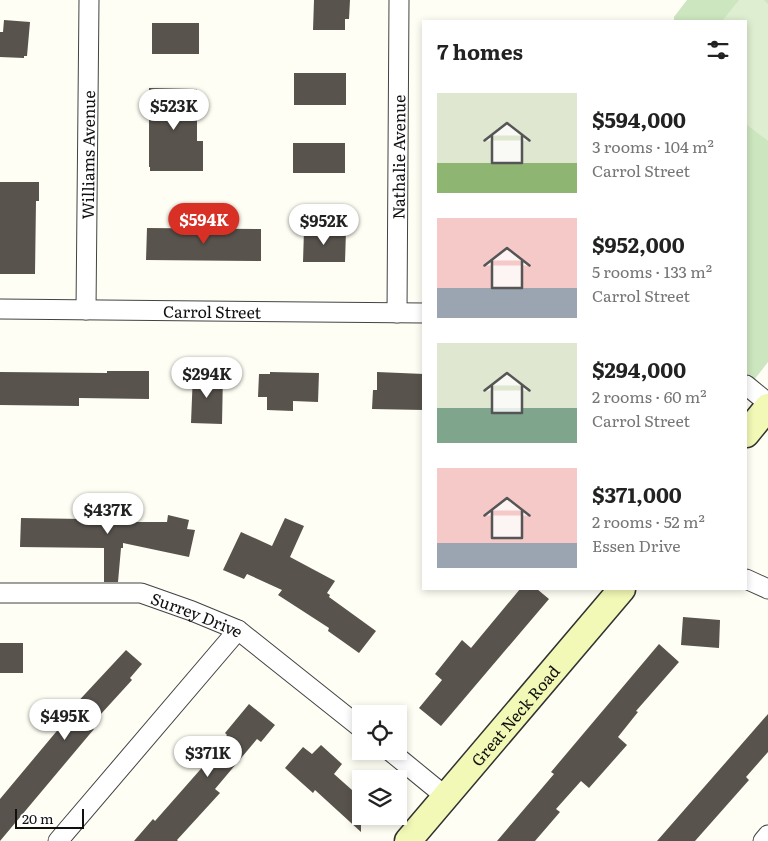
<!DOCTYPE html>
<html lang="en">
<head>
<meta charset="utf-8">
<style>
  :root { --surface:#fff; --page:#f2f2f2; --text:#222; --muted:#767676; --accent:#d93025 }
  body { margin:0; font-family:Literata,serif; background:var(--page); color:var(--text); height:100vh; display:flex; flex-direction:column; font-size:19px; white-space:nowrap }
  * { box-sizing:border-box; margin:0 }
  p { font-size:16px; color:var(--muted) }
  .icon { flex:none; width:28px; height:28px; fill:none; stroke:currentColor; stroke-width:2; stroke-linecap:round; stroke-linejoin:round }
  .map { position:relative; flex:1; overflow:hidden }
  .details { position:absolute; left:422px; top:20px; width:325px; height:570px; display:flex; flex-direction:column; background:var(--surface); border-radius:0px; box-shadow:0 2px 8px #0003 }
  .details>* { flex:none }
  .buttons { position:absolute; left:352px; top:705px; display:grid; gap:10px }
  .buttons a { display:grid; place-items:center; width:55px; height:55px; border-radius:0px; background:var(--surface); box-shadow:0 2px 8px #0003; font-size:25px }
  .scale { position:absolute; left:15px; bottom:12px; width:69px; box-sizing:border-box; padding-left:5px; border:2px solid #101010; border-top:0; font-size:14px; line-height:18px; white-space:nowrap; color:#101010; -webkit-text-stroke:4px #fff; paint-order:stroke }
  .price { position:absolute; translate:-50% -42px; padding:0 11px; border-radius:18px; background:#fff; color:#222; font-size:16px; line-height:32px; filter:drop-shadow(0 1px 2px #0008) }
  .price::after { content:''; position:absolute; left:50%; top:30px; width:15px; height:11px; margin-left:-8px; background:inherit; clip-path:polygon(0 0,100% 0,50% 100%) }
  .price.on { background:var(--accent); color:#fff }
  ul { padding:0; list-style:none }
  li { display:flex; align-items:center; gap:15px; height:125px; padding:0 15px }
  li span { display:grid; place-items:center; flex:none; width:140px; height:100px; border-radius:0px; color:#555 }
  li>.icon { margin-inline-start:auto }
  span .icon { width:60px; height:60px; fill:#fffc; stroke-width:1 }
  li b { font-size:21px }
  h2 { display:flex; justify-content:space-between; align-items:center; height:60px; padding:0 15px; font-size:21px }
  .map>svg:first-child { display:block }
  .green { fill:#cce6bf }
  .pitch { fill:#deeed0 }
  .building { fill:#58534d }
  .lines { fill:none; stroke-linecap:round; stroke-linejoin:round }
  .minor-casing { stroke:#434343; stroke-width:21 }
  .secondary-casing { stroke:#323232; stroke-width:29 }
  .minor { stroke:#fff; stroke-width:19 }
  .secondary { stroke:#f2f8b5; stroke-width:26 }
  .labels { text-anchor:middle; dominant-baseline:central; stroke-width:5; stroke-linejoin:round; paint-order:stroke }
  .street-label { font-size:16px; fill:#101010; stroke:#fff }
</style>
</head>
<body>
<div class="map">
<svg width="768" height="841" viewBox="0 0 768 841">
  <rect width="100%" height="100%" fill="#fefef4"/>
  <path class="green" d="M 687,0 L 768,0 L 768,362 L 754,380 L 746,374 L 746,21 L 674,21 L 674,17 Z"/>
  <path class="pitch" d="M 739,0 L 764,0 L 768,4 L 768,141 L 746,124 L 746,21 L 722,21 Z"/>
  <path class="building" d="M 314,0 L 350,0 L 349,19 L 345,19 L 345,30 L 313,30 Z
    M 4,20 L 30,22 L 27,56 L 24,56 L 24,58 L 0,57 L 0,32 L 3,32 Z
    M 152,23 L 199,23 L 199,54 L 152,54 Z
    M 294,73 L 346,73 L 346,105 L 294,105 Z
    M 149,88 L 197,89 L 197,141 L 203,141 L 203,171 L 150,171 L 150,167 L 149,167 Z
    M 293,143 L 345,143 L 345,173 L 293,173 Z
    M 0,182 L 39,182 L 39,201 L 36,201 L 35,274 L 0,274 Z
    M 147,228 L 261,229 L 261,261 L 146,260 Z
    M 304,230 L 346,230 L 345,262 L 303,262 Z
    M 107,371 L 149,371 L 149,399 L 79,398 L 79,406 L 0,405 L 0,372 L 107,373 Z
    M 270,372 L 319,373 L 318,402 L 293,401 L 293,411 L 267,410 L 267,397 L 258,397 L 259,374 L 270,374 Z
    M 377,372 L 424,374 L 424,410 L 372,409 L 373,390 L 377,390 Z
    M 193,373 L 223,374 L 222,424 L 191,423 Z
    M 83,506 L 122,506 L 122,522 L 167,522 L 168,515 L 189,520 L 187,529 L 195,530 L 189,557 L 123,543 L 123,548 L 121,548 L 118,582 L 104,582 L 104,548 L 20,547 L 21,518 L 83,519 Z
    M 285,518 L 304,526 L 290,557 L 335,581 L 327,593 L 330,595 L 329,597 L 376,631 L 359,653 L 328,631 L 329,628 L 278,595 L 282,590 L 247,574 L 244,579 L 223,570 L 241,532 L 272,546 Z
    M 520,589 L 537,589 L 549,599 L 441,726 L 419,708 L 442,680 L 435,674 L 462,640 L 471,648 Z
    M 683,617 L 720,620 L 719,648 L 681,645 Z
    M 0,643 L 23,643 L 23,673 L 0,673 Z
    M 659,644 L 679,662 L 636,711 L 638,712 L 618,737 L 627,745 L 589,788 L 581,781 L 556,809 L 560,812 L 535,841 L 497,841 L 554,774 L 551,772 Z
    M 126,650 L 142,664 L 130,678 L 132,680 L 90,726 L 94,729 L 0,841 L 0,799 L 61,726 L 58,723 Z
    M 249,704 L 275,725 L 261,742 L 257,739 L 247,751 L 215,789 L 220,793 L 177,840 L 178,841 L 134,841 L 153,819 L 155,821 L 214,754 L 212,753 L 227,735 L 225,733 Z
    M 768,714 L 768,752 L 746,777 L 749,780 L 695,841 L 657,841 Z
    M 321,745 L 342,764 L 334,774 L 361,798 L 361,832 L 315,790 L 313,793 L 285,768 L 303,747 L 312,754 Z"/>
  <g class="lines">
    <defs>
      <g id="minor">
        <path id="s1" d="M 0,309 L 424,313"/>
        <path id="s2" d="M 86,310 L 89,0"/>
        <path id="s3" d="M 397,313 L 399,0"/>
        <path d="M 746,385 L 768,403"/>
        <path d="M 746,579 L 768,589"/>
        <path id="s4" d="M 0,593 L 141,593 L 192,611 L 238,630 L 361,728"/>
        <path d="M 390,751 L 445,796"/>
        <path d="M 58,841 L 238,630"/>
        <path d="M 763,841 L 768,835"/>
      </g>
      <g id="secondary">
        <path d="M 746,434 L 768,407"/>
        <path id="s5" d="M 408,841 L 622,589"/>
      </g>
    </defs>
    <use href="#minor" class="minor-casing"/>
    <use href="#secondary" class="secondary-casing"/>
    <use href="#minor" class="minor"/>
    <use href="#secondary" class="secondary"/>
  </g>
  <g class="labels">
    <g class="street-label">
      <text stroke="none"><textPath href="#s2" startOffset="155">Williams Avenue</textPath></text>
      <text stroke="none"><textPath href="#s3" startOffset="156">Nathalie Avenue</textPath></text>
      <text stroke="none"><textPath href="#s1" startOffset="212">Carrol Street</textPath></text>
      <text stroke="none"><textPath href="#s4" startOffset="201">Surrey Drive</textPath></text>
      <text stroke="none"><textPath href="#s5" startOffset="165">Great Neck Road</textPath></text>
    </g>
  </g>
</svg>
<div class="buttons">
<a><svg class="icon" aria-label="locate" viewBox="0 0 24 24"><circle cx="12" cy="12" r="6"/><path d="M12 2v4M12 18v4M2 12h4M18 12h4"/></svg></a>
<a><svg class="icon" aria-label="layers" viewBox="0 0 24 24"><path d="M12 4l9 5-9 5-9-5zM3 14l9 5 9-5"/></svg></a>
</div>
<div class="scale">20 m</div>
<b class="price" style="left:174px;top:131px">$523K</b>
<b class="price on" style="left:204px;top:245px">$594K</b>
<b class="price" style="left:324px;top:246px">$952K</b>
<b class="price" style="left:207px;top:399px">$294K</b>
<b class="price" style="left:108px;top:535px">$437K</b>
<b class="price" style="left:65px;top:741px">$495K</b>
<b class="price" style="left:208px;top:778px">$371K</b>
<section class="details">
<h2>7 homes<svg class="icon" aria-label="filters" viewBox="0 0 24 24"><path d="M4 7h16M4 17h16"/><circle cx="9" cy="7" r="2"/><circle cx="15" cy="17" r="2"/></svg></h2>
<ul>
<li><span style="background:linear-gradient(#dfe7d0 70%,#8fb573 0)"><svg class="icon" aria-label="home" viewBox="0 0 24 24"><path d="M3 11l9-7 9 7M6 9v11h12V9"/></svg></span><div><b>$594,000</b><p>3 rooms · 104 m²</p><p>Carrol Street</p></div></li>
<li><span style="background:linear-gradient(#f6c9c9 70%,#9aa5b1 0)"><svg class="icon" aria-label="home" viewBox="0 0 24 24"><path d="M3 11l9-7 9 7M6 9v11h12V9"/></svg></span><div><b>$952,000</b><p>5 rooms · 133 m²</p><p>Carrol Street</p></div></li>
<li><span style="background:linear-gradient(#dfe7d0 65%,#7fa58c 0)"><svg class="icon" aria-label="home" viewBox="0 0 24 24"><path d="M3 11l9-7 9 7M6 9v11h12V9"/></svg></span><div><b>$294,000</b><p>2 rooms · 60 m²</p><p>Carrol Street</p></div></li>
<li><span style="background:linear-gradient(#f6c9c9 75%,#9aa5b1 0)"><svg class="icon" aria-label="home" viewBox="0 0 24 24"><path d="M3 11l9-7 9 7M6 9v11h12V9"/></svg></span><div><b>$371,000</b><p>2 rooms · 52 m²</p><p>Essen Drive</p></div></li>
</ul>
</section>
</div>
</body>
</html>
